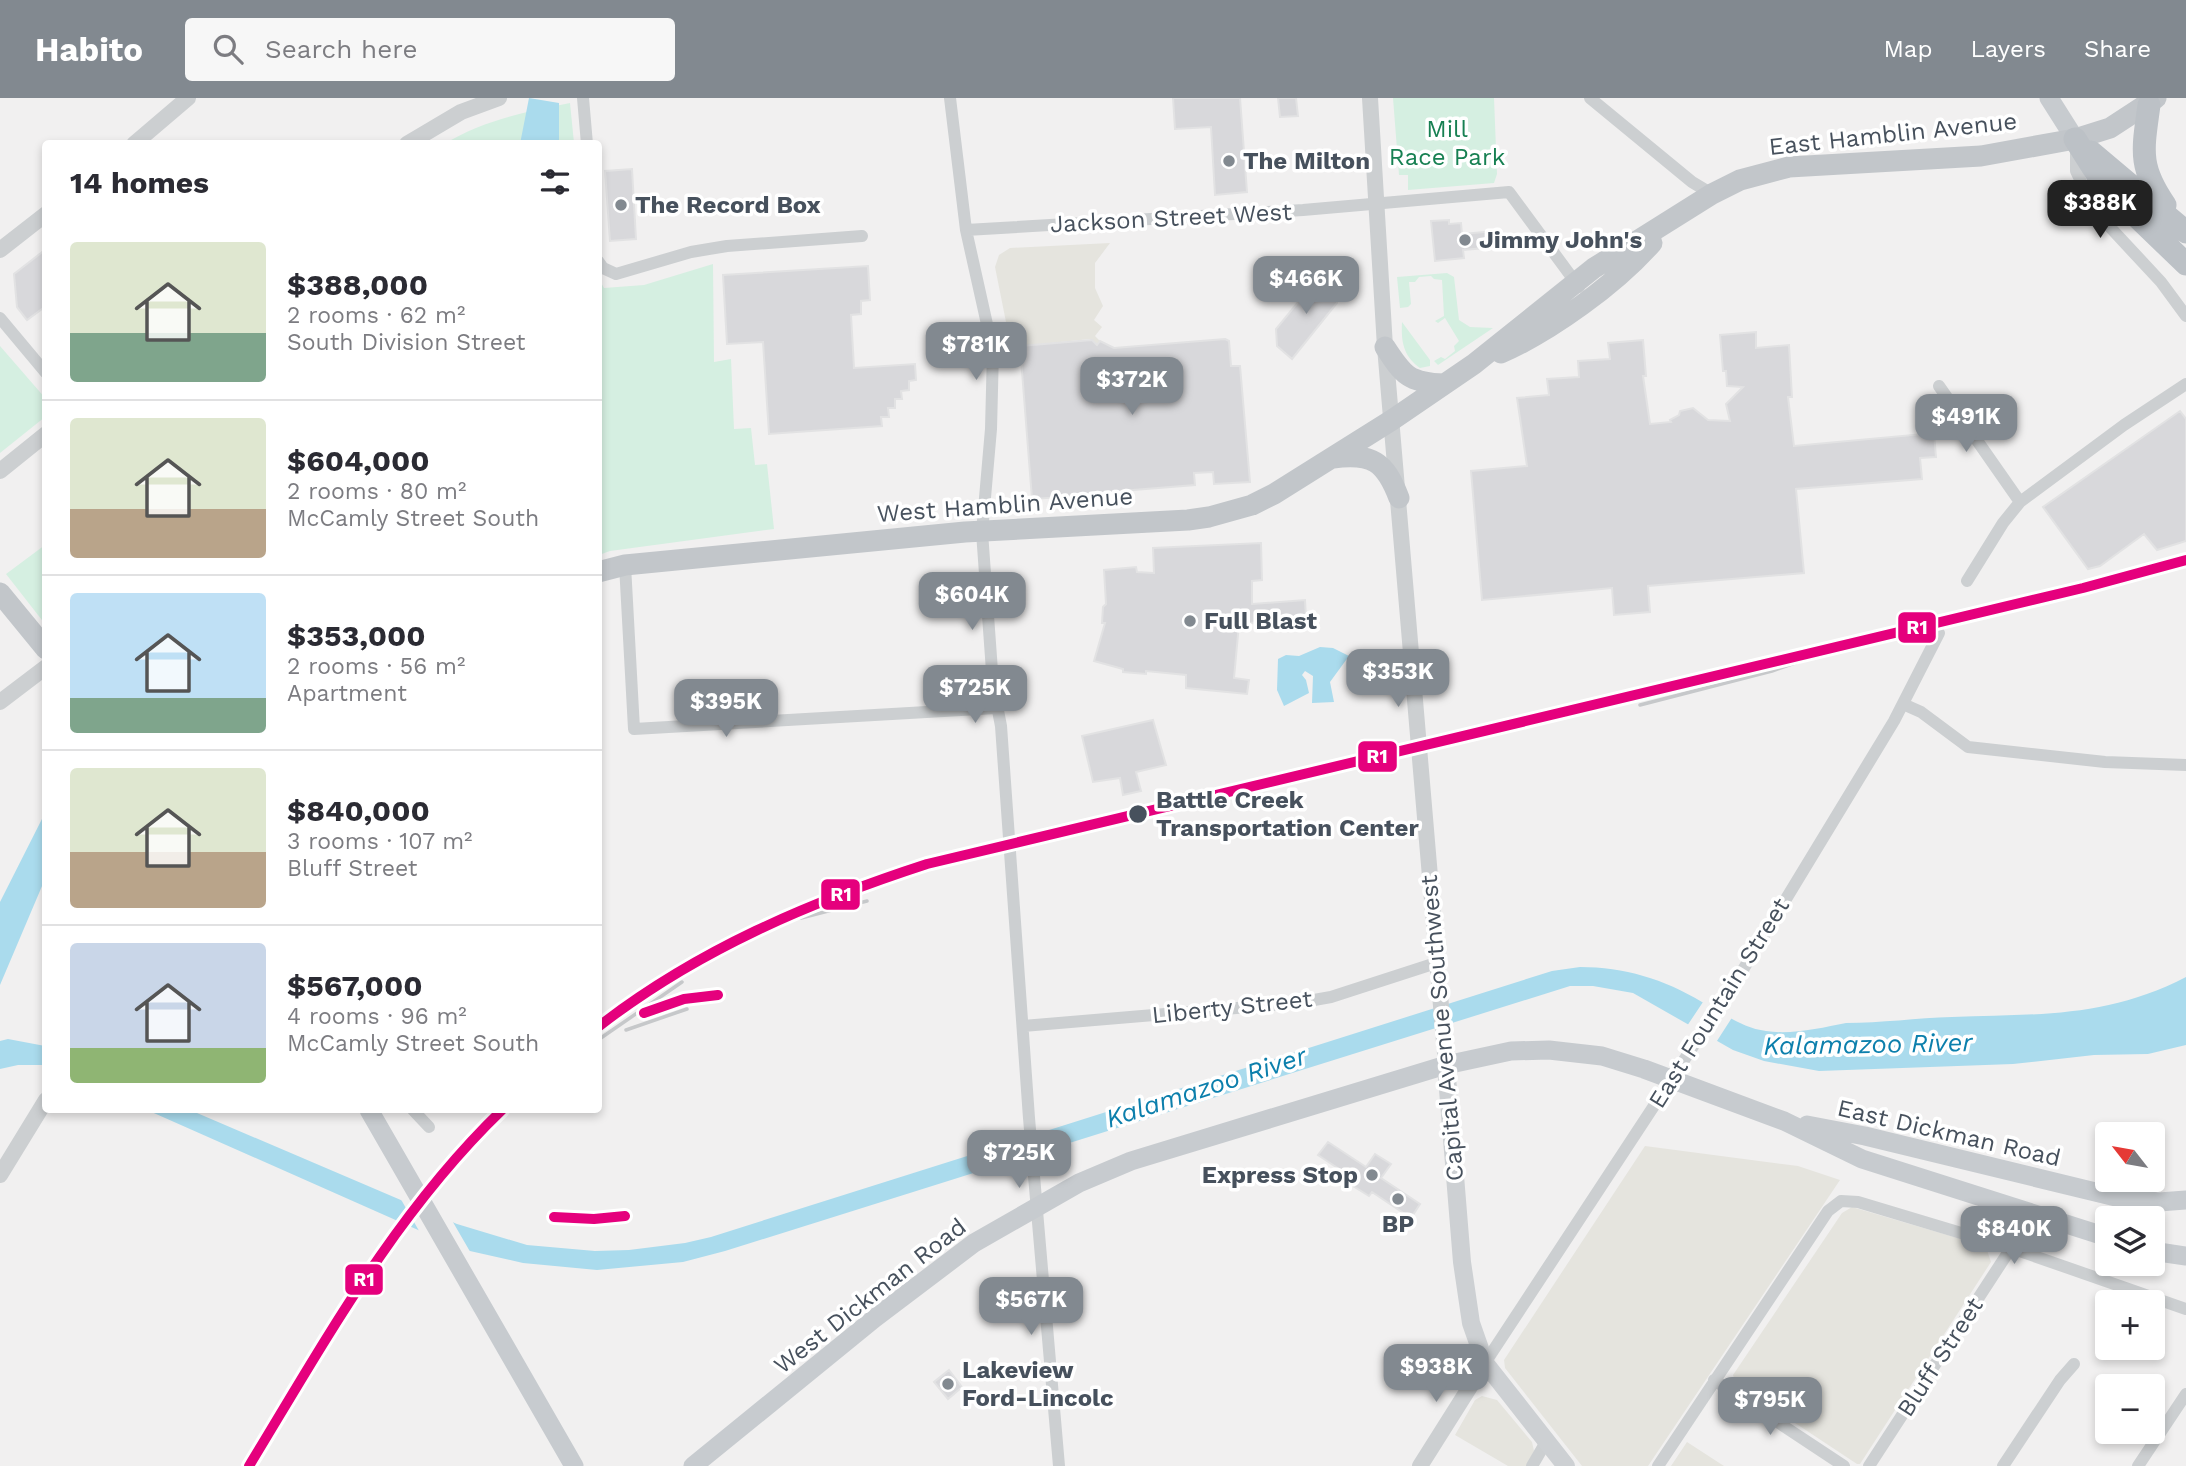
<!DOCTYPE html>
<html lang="en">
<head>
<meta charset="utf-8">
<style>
  :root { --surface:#fff; --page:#f7f7f7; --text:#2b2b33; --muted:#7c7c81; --line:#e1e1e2; --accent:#828990 }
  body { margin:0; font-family:"Work Sans",sans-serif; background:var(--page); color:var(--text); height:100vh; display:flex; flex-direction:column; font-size:26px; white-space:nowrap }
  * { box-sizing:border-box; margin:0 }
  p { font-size:23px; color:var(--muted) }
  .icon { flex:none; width:38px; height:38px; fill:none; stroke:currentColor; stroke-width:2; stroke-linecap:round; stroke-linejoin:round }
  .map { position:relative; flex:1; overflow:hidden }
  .panel { position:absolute; left:42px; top:42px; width:560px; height:973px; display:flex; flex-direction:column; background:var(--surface); border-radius:7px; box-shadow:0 4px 10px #0003 }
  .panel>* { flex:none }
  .needle { width:46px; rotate:301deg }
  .buttons { position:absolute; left:2095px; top:1024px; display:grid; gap:14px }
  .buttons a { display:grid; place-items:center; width:70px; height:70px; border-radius:7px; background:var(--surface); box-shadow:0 4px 10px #0003; font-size:35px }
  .price { position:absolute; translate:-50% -60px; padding:0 16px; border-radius:14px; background:var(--accent); color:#fff; font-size:23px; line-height:46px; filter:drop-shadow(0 2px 4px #0008) }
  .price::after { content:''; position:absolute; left:50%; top:42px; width:21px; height:16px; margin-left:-10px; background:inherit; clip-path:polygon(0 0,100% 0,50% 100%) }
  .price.current { background:#222; color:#fff }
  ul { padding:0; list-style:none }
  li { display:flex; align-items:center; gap:21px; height:175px; padding:0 28px }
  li+li { border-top:2px solid var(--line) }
  li span { display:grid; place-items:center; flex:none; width:196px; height:140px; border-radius:7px; color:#555 }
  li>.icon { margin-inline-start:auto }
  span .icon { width:84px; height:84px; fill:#fffc; stroke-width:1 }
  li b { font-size:30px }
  h2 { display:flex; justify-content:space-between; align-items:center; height:84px; padding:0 28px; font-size:30px }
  header { display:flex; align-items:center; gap:42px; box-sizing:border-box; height:98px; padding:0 35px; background:var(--accent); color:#fff }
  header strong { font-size:33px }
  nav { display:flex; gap:38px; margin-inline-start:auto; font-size:24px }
  .search { width:490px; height:63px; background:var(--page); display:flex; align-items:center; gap:18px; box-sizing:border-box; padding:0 24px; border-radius:7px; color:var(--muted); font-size:26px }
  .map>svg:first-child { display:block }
  .commercial { fill:#e5e4de }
  .green { fill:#d5efe1 }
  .water { fill:#aadbed }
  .pier { fill:#f1f0f0 }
  .building { fill:#d8d8db; stroke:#e2e2e3; stroke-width:2 }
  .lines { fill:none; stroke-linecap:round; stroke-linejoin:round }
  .minor { stroke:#cccfd1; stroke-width:12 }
  .tertiary { stroke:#cccfd1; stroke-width:16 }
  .secondary { stroke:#cdd0d3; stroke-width:18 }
  .primary { stroke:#c7cbcf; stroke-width:19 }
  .trunk { stroke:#c2c6ca; stroke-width:21 }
  .motorway { stroke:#bcc1c6; stroke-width:23 }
  .rail { stroke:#c6c8ca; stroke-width:3.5 }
  .rail-1-casing { stroke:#fff; stroke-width:16 }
  .rail-1 { stroke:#e5007d; stroke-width:10 }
  .poi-dot { fill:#828990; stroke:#fff; stroke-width:2.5 }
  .stop-dot { fill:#47515d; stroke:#fff; stroke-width:2.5 }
  .labels { text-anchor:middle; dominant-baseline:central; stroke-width:7; stroke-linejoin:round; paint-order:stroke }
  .park-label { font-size:24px; fill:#178052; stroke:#fff }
  .street-label { font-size:24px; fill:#47515d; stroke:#fff }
  .poi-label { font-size:24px; font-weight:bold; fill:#47515d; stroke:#fff; text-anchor:start }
  .stop-label { font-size:24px; font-weight:bold; fill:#47515d; stroke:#fff; text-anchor:start }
  .water-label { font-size:26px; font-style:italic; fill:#0c7fac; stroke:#fff }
  .line-badge { stroke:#fff; stroke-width:2.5 }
  .badge-label { font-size:19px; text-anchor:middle; font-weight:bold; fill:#fff }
</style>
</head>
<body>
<header>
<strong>Habito</strong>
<div class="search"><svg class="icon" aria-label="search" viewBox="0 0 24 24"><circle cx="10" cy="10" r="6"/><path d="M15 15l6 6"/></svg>Search here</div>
<nav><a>Map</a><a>Layers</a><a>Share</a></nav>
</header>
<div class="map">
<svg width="2186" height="1368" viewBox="0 0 2186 1368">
  <rect width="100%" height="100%" fill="#f1f0f0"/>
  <path class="commercial" d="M 1110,145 L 1095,165 L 1095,190 L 1103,208 L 1094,222 L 1102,229 L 1095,238 L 1100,243 L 1097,247 L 1090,241 L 1011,249 L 995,169 L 999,157 L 1010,150 Z
    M 1645,1048 L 1798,1068 L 1840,1082 L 1648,1368 L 1582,1368 L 1505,1270 L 1504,1262 Z
    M 1852,1109 L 1978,1146 L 1987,1152 L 1991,1164 L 1860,1366 L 1857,1366 L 1736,1286 L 1733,1277 L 1842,1115 Z
    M 1482,1298 L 1497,1302 L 1532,1344 L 1534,1353 L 1526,1368 L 1508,1368 L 1455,1337 L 1475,1302 Z
    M 1687,1344 L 1724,1368 L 1671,1368 Z"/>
  <path class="green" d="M 1393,0 L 1494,0 L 1497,76 L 1494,85 L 1408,92 L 1408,77 L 1399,77 Z
    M 570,5 L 574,45 L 444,46 C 484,22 525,14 570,5 Z
    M 713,166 L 714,264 L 731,261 L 734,331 L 751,330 L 755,367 L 767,366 L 774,431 L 610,453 L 599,457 L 599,181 L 604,190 L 644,187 Z
    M 1447,175 L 1454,179 L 1459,222 L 1470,229 L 1493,230 L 1438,267 L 1434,263 L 1441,259 L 1445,261 L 1455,253 L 1454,248 L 1459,243 L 1445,220 L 1438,225 L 1435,223 L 1444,218 L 1442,182 L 1434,181 L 1431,178 L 1419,179 L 1415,184 L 1409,184 L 1411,206 L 1408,209 L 1400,210 L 1397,179 Z
    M 1402,224 L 1430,262 L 1430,268 L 1420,270 C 1403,258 1401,243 1402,224 Z
    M 0,248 L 46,301 L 45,319 L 0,355 Z
    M 45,447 L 45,526 L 6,476 Z"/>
  <path class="water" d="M 529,0 L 559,5 L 559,45 L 520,46 Z
    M 1320,549 L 1333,550 L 1349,558 L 1330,584 L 1334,604 L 1312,605 L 1313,578 L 1305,573 L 1302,577 L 1306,582 L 1309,595 L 1284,608 L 1277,592 L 1278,561 L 1286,557 L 1299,558 Z
    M 45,715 L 45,781 L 0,887 L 0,804 Z
    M 1580,869 C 1624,869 1664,881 1702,904 C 1723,915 1742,930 1766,933 C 1791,937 1821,930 1846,925 C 1881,925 1917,920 1952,919 C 2038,916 2107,920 2186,879 L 2186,947 L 2148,956 L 2094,957 L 2013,966 L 1819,973 L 1764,963 L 1733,952 L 1633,895 L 1593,888 L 1570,888 L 725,1153 L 683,1164 L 597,1172 L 523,1165 L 461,1151 L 147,1012 L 190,1012 L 457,1126 L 527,1147 L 595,1153 L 629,1152 L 685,1145 L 711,1139 L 1552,873 Z
    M 8,941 L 45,948 L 45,967 L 18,967 L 0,971 L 0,943 Z"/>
  <path class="pier" d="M 1705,901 L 1733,918 L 1715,946 L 1687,928 Z
    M 399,1098 L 450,1119 L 472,1157 L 422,1138 Z"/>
  <path class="building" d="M 1173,0 L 1240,0 L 1247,94 L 1215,97 L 1211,29 L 1175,31 Z
    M 1278,0 L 1296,0 L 1298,18 L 1280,19 Z
    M 632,71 L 636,141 L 610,143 L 605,73 Z
    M 1449,122 L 1449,126 L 1461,125 L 1462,136 L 1495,133 L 1497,149 L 1463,152 L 1464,160 L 1435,163 L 1431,123 Z
    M 46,151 L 46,208 L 27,222 L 17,209 L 14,176 Z
    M 868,168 L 870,202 L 861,203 L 861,216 L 851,217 L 854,270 L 915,266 L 916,282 L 909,283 L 909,292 L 901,293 L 902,301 L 895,301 L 895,310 L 888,310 L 889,319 L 881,319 L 882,328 L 769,336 L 763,244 L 727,246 L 723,177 Z
    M 1321,176 L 1336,189 L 1337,205 L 1292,261 L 1277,248 L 1276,231 Z
    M 1756,234 L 1756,250 L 1789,247 L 1792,299 L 1788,299 L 1794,348 L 1934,335 L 1936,359 L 1920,360 L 1922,381 L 1796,391 L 1804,475 L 1648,488 L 1650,514 L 1614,517 L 1612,490 L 1482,502 L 1471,373 L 1527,368 L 1517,300 L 1549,297 L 1547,281 L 1579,279 L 1578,263 L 1610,261 L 1608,245 L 1643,242 L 1646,278 L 1643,278 L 1650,326 L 1671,324 L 1670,322 L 1679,317 L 1680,313 L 1693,310 L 1708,322 L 1730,323 L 1726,306 L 1743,289 L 1727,288 L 1726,273 L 1723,273 L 1720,237 Z
    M 1225,241 L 1229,243 L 1231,268 L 1240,268 L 1250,384 L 1214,386 L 1213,374 L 1194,375 L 1195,387 L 1121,393 L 1111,404 L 1110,396 L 1032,401 L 1020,248 L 1092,242 L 1097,247 L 1100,243 L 1114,250 Z
    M 2180,313 L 2186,321 L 2186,443 L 2157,452 L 2144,436 L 2100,468 L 2088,471 L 2043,409 Z
    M 1261,445 L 1262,482 L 1252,483 L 1252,506 L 1305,502 L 1306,520 L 1239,526 L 1234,580 L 1249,582 L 1247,596 L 1186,590 L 1186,577 L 1146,573 L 1146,576 L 1123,574 L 1123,571 L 1094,563 L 1105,525 L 1102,525 L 1103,509 L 1106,506 L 1104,472 L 1136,469 L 1137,474 L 1154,475 L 1153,450 Z
    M 1153,622 L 1166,667 L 1136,674 L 1141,693 L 1123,697 L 1120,680 L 1093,684 L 1082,638 Z
    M 1328,1044 L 1366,1069 L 1375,1056 L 1391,1066 L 1381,1080 L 1420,1106 L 1411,1120 L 1372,1094 L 1369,1098 L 1353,1088 L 1357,1083 L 1318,1057 Z
    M 949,1272 L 962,1289 L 948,1301 L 934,1284 Z"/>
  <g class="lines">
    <path class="minor" d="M 583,0 L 587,46
      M 950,0 L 966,132 L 993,253 L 991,331 L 982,434 L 993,587 L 1001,628 L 1029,1020 L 1059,1368
      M 1590,0 L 1692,84 L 1712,96
      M 2076,48 L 2076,73 L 2085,92 L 2108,127 L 2161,184 L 2186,218
      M 966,132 L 1303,112 L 1509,94 L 1579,189
      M 598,163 L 603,170 L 616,176 L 691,154 L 727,148 L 862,138
      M 0,220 L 46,275
      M 1939,288 L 2020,404
      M 625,467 L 634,631 L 996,610
      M 1967,483 L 2003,425 L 2020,404 L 2124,327 L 2186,286
      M 1903,606 L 1921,614 L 1968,649 L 2105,664 L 2186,667
      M 1023,928 L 1297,905 L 1331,899 L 1436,865
      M 413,1012 L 429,1029
      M 1485,1265 L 1738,880 L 1894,623 L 1939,535
      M 1714,1282 L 1844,1368
      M 1532,1368 L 1546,1344
      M 1658,1368 L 1828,1113 L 1841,1103 L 1858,1104 L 2011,1150 L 2186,1211
      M 1869,1368 L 2011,1150
      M 2003,1368 L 2060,1282 L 2074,1266
      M 2138,1368 L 2186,1296"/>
    <path class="tertiary" d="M 1370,0 L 1385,249 L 1446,967
      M 134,46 L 188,0
      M 407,46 L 461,14 L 499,0
      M 0,152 L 46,116
      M 0,373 L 46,336
      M 0,604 L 46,569
      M 0,1077 L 46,1002
      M 1420,1368 L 1485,1265"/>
    <path class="secondary" d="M 1446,967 L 1462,1164 L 1471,1225 L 1485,1265 L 1566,1368"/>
    <path class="primary" d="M 2049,0 L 2075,41
      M 369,1012 L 574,1368
      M 1807,1027 L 1865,1038 L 2120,1100 L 2159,1104 L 2186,1102
      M 2152,1153 L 2186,1158
      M 693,1368 L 875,1220 L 974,1145 L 1079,1085 L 1131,1063 L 1446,967 L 1511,953 L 1549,952 L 1602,958 L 1644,971 L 1784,1023 L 1862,1061 L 2107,1139"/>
    <path class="trunk" d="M 1385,249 C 1403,277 1409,285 1444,286
      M 1501,255 C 1551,233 1616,186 1652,145
      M 1333,360 C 1372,355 1385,363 1399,400
      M 598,474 L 625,467 L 965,434 L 1188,422 L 1209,419 L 1252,407 L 1274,396 L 1392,322 L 1474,266 L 1594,170 L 1712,96 L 1740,82 L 1789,69 L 1981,58 L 2075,41 L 2110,30 L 2156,0
      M 0,495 L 46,551"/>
    <path class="motorway" d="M 2149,7 C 2143,52 2138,68 2165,107
      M 2075,41 L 2104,87 L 2186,166
      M 2091,54 L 2186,134"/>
    <path class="rail" d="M 1640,607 L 1772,573 L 1864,541
      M 801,820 L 867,803
      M 653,911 L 684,901 L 718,897
      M 598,929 C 697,852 810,804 927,766 L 1635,596
      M 626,932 L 687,911
      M 598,942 L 682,884
      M 554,1119 L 594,1121 L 625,1118
      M 249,1368 C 325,1243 396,1114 502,1012"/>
    <defs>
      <path id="rail-1" d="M 644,915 L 684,901 L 718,897
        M 598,929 C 697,852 810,804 927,766 L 2083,490 L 2186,462
        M 554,1119 L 594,1121 L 625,1118
        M 249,1368 C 325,1243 396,1114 502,1012"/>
    </defs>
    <use href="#rail-1" class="rail-1-casing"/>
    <use href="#rail-1" class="rail-1"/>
  </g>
  <g class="poi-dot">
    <circle cx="1229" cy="63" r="7"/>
    <circle cx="621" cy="107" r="7"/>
    <circle cx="1465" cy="142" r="7"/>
    <circle cx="1190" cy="523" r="7"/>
    <circle cx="1372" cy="1077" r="7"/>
    <circle cx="1398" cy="1101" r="7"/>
    <circle cx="948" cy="1286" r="7"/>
  </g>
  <circle class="stop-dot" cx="1138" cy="716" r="10"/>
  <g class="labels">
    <g class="park-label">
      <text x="1447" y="31">Mill<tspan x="1447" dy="28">Race Park</tspan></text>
    </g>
    <g class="street-label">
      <text transform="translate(1893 36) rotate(-6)">East Hamblin Avenue</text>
      <text transform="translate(1171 120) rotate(-3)">Jackson Street West</text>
      <text transform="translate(1005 407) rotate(-4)">West Hamblin Avenue</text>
      <text transform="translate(1719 905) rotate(-58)">East Fountain Street</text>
      <text transform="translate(1232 909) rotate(-6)">Liberty Street</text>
      <text transform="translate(1442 930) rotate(-95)">Capital Avenue Southwest</text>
      <text transform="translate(1949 1035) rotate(13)">East Dickman Road</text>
      <text transform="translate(870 1198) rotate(-38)">West Dickman Road</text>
      <text transform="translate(1940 1259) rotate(-57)">Bluff Street</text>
    </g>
    <g class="poi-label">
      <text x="1243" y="63">The Milton</text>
      <text x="635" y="107">The Record Box</text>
      <text x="1479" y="142">Jimmy John's</text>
      <text x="1204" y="523">Full Blast</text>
      <text x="1358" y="1077" text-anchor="end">Express Stop</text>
      <text x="1398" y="1126" text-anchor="middle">BP</text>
      <text x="962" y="1272">Lakeview<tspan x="962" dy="28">Ford-Lincolc</tspan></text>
    </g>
    <g class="stop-label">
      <text x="1156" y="702">Battle Creek<tspan x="1156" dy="28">Transportation Center</tspan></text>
    </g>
    <g class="water-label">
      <text transform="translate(1868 946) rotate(-1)">Kalamazoo River</text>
      <text transform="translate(1206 989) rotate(-18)">Kalamazoo River</text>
    </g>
  </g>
  <g class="line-badge">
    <rect x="1897" y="513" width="40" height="33" rx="7" fill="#e5007d"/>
    <rect x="1357" y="642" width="41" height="33" rx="7" fill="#e5007d"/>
    <rect x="820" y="780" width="41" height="33" rx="7" fill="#e5007d"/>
    <rect x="344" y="1165" width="40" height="33" rx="7" fill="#e5007d"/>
  </g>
  <g class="badge-label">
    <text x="1917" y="536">R1</text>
    <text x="1377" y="665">R1</text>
    <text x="841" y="803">R1</text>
    <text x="364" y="1188">R1</text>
  </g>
</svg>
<div class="buttons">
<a><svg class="needle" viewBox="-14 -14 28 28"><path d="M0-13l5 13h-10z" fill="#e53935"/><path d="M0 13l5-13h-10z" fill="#7c7c81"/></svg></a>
<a><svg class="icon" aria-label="layers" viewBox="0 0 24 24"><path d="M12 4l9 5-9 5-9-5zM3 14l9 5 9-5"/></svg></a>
<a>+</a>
<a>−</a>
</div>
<b class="price current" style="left:2100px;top:142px">$388K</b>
<b class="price" style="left:1306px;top:218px">$466K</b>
<b class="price" style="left:976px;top:284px">$781K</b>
<b class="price" style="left:1132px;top:319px">$372K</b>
<b class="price" style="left:1966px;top:356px">$491K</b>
<b class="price" style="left:972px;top:534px">$604K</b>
<b class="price" style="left:1398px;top:611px">$353K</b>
<b class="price" style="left:975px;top:627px">$725K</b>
<b class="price" style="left:726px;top:641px">$395K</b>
<b class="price" style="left:1019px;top:1092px">$725K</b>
<b class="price" style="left:2014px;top:1168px">$840K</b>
<b class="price" style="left:1031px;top:1239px">$567K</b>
<b class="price" style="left:1436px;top:1306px">$938K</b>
<b class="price" style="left:1770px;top:1339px">$795K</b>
<section class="panel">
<h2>14 homes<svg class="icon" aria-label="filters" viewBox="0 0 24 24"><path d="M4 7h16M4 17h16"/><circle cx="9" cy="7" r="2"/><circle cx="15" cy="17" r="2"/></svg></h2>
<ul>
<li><span style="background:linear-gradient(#dfe7d0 65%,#7fa58c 0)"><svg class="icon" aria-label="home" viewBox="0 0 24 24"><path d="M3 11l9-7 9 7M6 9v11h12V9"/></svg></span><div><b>$388,000</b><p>2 rooms · 62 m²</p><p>South Division Street</p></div></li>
<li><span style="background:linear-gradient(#dfe7d0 65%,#b9a48a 0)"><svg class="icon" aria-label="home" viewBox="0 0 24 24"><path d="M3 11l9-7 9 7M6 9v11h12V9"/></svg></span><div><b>$604,000</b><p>2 rooms · 80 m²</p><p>McCamly Street South</p></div></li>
<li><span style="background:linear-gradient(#bfe0f5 75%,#7fa58c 0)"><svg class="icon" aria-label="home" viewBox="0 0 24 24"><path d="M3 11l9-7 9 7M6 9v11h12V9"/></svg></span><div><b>$353,000</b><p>2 rooms · 56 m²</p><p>Apartment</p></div></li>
<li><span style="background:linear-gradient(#dfe7d0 60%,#b9a48a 0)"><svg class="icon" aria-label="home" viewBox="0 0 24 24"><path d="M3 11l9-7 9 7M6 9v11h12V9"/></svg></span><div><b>$840,000</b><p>3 rooms · 107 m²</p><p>Bluff Street</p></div></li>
<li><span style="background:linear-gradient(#c9d6e8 75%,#8fb573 0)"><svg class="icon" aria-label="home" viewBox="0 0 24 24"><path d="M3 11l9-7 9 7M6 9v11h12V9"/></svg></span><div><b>$567,000</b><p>4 rooms · 96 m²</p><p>McCamly Street South</p></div></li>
</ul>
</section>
</div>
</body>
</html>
